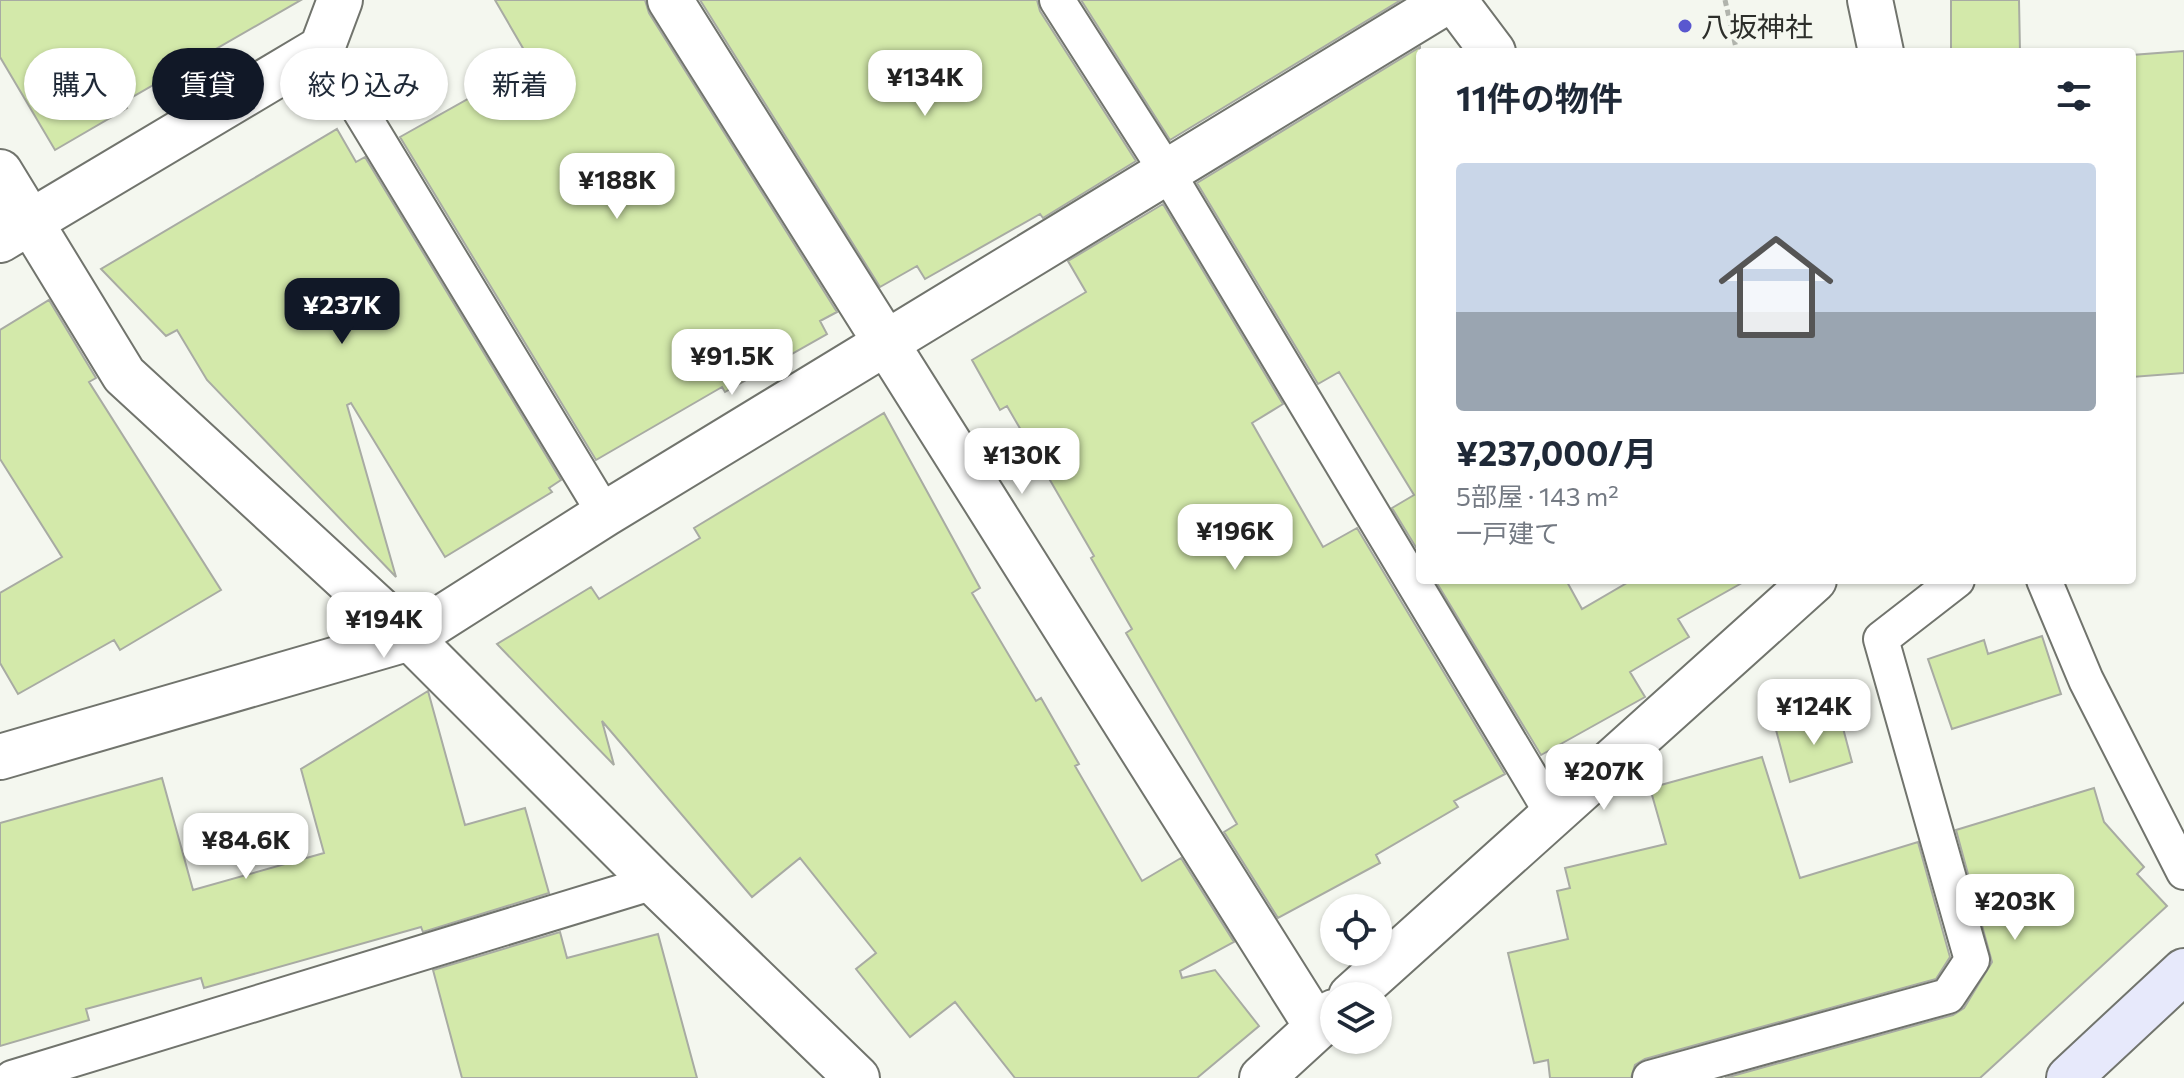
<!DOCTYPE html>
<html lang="ja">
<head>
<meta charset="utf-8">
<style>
  :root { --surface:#fff; --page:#f2f2f3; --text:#1f2937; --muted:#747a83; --accent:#111827 }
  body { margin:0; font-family:Commissioner,"Noto Sans JP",sans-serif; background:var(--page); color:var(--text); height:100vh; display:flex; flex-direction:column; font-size:30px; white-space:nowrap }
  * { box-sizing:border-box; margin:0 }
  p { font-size:26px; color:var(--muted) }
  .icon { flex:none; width:44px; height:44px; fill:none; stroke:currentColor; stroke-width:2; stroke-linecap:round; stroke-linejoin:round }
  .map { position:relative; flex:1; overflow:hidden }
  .drawer { position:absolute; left:1416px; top:48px; width:720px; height:536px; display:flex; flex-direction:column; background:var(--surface); border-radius:8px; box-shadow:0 2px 6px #0004 }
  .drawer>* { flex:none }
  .guide { position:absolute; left:24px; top:48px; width:760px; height:72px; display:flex; gap:16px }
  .fabs { position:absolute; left:1320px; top:894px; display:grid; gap:16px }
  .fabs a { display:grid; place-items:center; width:72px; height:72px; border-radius:50%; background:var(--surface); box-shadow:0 2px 6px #0004; font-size:40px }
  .price { position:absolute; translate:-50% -68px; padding:0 18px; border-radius:16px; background:#fff; color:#222; font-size:26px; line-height:52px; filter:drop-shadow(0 2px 4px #0008) }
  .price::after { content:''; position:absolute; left:50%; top:48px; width:24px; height:18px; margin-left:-12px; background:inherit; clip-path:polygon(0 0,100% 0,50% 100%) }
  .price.active { background:var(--accent); color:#fff }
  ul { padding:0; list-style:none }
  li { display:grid; align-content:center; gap:16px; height:424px; padding:0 40px }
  li span { display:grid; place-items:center; height:248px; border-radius:8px; color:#555 }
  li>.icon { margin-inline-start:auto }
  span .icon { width:144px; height:144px; fill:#fffc; stroke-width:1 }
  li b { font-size:34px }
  h2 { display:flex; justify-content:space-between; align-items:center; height:96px; padding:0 40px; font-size:34px }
  .pill { padding:0 28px; border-radius:36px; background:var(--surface); box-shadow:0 2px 6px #0004; font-size:28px; line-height:72px }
  .pill.active { background:var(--accent); color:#fff }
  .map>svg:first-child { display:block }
  .building { fill:#d3e9aa; stroke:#a8aba3; stroke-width:2 }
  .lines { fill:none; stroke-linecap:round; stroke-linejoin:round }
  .lane-casing { stroke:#71746d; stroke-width:38 }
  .street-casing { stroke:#71746d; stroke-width:48 }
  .secondary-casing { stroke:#71746d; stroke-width:48 }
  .path { stroke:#b1b4ad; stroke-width:5; stroke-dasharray:6 4; stroke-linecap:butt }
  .lane { stroke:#fff; stroke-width:34 }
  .street { stroke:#fff; stroke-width:44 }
  .secondary { stroke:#e7e9fb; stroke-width:44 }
  .poi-dot { fill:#5957cf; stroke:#f4f7ef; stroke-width:3 }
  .labels { text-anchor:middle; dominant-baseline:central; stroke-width:7; stroke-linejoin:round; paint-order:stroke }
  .poi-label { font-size:28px; fill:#2d2f2b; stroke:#f4f7ef; text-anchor:start }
</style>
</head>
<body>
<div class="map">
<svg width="2184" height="1078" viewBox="0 0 2184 1078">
  <rect width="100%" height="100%" fill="#f4f7ef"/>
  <path class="building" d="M 0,0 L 301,0 L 124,102 L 127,108 L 55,150 L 0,57 Z
    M 495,0 L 645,0 L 649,13 L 837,312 L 820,321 L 827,334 L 725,392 L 722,387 L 596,460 L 400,137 L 480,92 L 474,81 L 524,50 Z
    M 700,0 L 1037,0 L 1040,11 L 1136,161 L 1043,218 L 1040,214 L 925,279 L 917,266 L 880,287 Z
    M 1081,0 L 1401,0 L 1170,140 Z
    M 1951,0 L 2019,0 L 2020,52 L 1951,52 Z
    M 1420,47 L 1420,554 L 1392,508 L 1414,495 L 1339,372 L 1318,384 L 1197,183 Z
    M 2184,51 L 2184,373 L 2132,377 L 2132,55 Z
    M 337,129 L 356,162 L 365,157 L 561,480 L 549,488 L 552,492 L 445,557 L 351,403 L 347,405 L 396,577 L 207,380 L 177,330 L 166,336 L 101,269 Z
    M 1163,204 L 1283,404 L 1252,423 L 1323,547 L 1357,528 L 1505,774 L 1454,801 L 1458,807 L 1376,855 L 1380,863 L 1278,918 L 1224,832 L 1237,824 L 1126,633 L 1132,629 L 1091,558 L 1094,556 L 1007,406 L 1000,410 L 972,360 L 1086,292 L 1068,261 Z
    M 49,300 L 96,378 L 89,382 L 221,590 L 120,650 L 114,640 L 18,694 L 0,663 L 0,593 L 62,557 L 0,459 L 0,330 Z
    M 884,413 L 980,588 L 972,593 L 1036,701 L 1041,698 L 1079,764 L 1075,766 L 1142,881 L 1181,858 L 1234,942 L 1180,971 L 1182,978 L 1215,970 L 1259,1026 L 1197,1078 L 1015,1078 L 955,1002 L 910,1037 L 856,969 L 876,953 L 800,858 L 752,897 L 602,721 L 614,765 L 497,644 L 591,587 L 599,599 L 700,538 L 694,528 Z
    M 1435,580 L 1566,580 L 1582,609 L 1632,580 L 1747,580 L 1678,619 L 1689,637 L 1630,672 L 1645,697 L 1541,755 Z
    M 2042,636 L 2061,694 L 1952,729 L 1928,659 L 1984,640 L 1988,654 Z
    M 428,691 L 465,825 L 525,808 L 549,893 L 423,932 L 421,927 L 204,988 L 201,978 L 86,1009 L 89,1020 L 0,1046 L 0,823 L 162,778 L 193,890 L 324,853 L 301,769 Z
    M 1839,713 L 1852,762 L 1790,782 L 1776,730 Z
    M 1762,757 L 1800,878 L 1918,842 L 1950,957 L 1936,979 L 1645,1059 L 1635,1065 L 1631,1078 L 1550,1078 L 1548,1060 L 1534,1063 L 1508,953 L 1568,939 L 1557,891 L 1570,888 L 1565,868 L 1666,844 L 1650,788 Z
    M 2094,788 L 2104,822 L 2144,867 L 2137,874 L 2167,906 L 1980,1078 L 1725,1078 L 1953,1015 L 1964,1008 L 1992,962 L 1956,830 Z
    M 560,932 L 567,958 L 658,934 L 697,1078 L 462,1078 L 433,970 Z"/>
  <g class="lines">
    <defs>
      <path id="lane" d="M 1057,0 L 1167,172 L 1552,813
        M 322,48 L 605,514
        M 2044,580 L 2086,680 L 2184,872
        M 12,1078 L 654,882
        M 1650,1078 L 1948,996 L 1972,960 L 1881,639 L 1957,580"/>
      <path id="street" d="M 670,0 L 1317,1027
        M 1454,0 L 1493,52
        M 1870,0 L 1881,52
        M 0,172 L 124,375 L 410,638 L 654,882 L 857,1078
        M 0,240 L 322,48 L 340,0
        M 0,757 L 410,638 L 605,514 L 1449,0
        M 1351,996 L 1814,580
        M 1262,1078 L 1334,1012"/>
      <path id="secondary" d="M 2069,1078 L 2184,971"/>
    </defs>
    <use href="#lane" class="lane-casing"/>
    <use href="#street" class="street-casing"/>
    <use href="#secondary" class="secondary-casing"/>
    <path class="path" d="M 1725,0 L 1737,52"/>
    <use href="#lane" class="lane"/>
    <use href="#street" class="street"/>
    <use href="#secondary" class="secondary"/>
  </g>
  <circle class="poi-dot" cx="1685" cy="26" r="8"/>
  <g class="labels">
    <g class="poi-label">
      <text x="1701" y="26">八坂神社</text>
    </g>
  </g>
</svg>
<div class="fabs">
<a><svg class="icon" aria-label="locate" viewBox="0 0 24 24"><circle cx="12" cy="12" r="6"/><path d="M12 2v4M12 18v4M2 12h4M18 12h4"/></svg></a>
<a><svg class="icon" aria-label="layers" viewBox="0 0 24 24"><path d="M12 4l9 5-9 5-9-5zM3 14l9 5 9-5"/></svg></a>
</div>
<b class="price" style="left:925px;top:118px">¥134K</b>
<b class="price" style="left:617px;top:221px">¥188K</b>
<b class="price active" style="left:342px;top:346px">¥237K</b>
<b class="price" style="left:732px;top:397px">¥91.5K</b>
<b class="price" style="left:1022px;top:496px">¥130K</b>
<b class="price" style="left:1235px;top:572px">¥196K</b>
<b class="price" style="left:384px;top:660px">¥194K</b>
<b class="price" style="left:1814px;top:747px">¥124K</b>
<b class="price" style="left:1604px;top:812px">¥207K</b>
<b class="price" style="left:246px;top:881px">¥84.6K</b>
<b class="price" style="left:2015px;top:942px">¥203K</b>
<div class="guide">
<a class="pill">購入</a>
<a class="pill active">賃貸</a>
<a class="pill">絞り込み</a>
<a class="pill">新着</a>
</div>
<section class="drawer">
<h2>11件の物件<svg class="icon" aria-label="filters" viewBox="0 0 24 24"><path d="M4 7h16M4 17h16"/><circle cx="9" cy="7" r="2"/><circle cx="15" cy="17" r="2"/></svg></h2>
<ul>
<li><span style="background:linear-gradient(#c9d6e8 60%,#9aa5b1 0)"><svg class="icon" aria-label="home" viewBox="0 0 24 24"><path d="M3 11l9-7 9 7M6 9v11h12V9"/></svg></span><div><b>¥237,000/月</b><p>5部屋 · 143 m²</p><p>一戸建て</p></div></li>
</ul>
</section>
</div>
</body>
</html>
